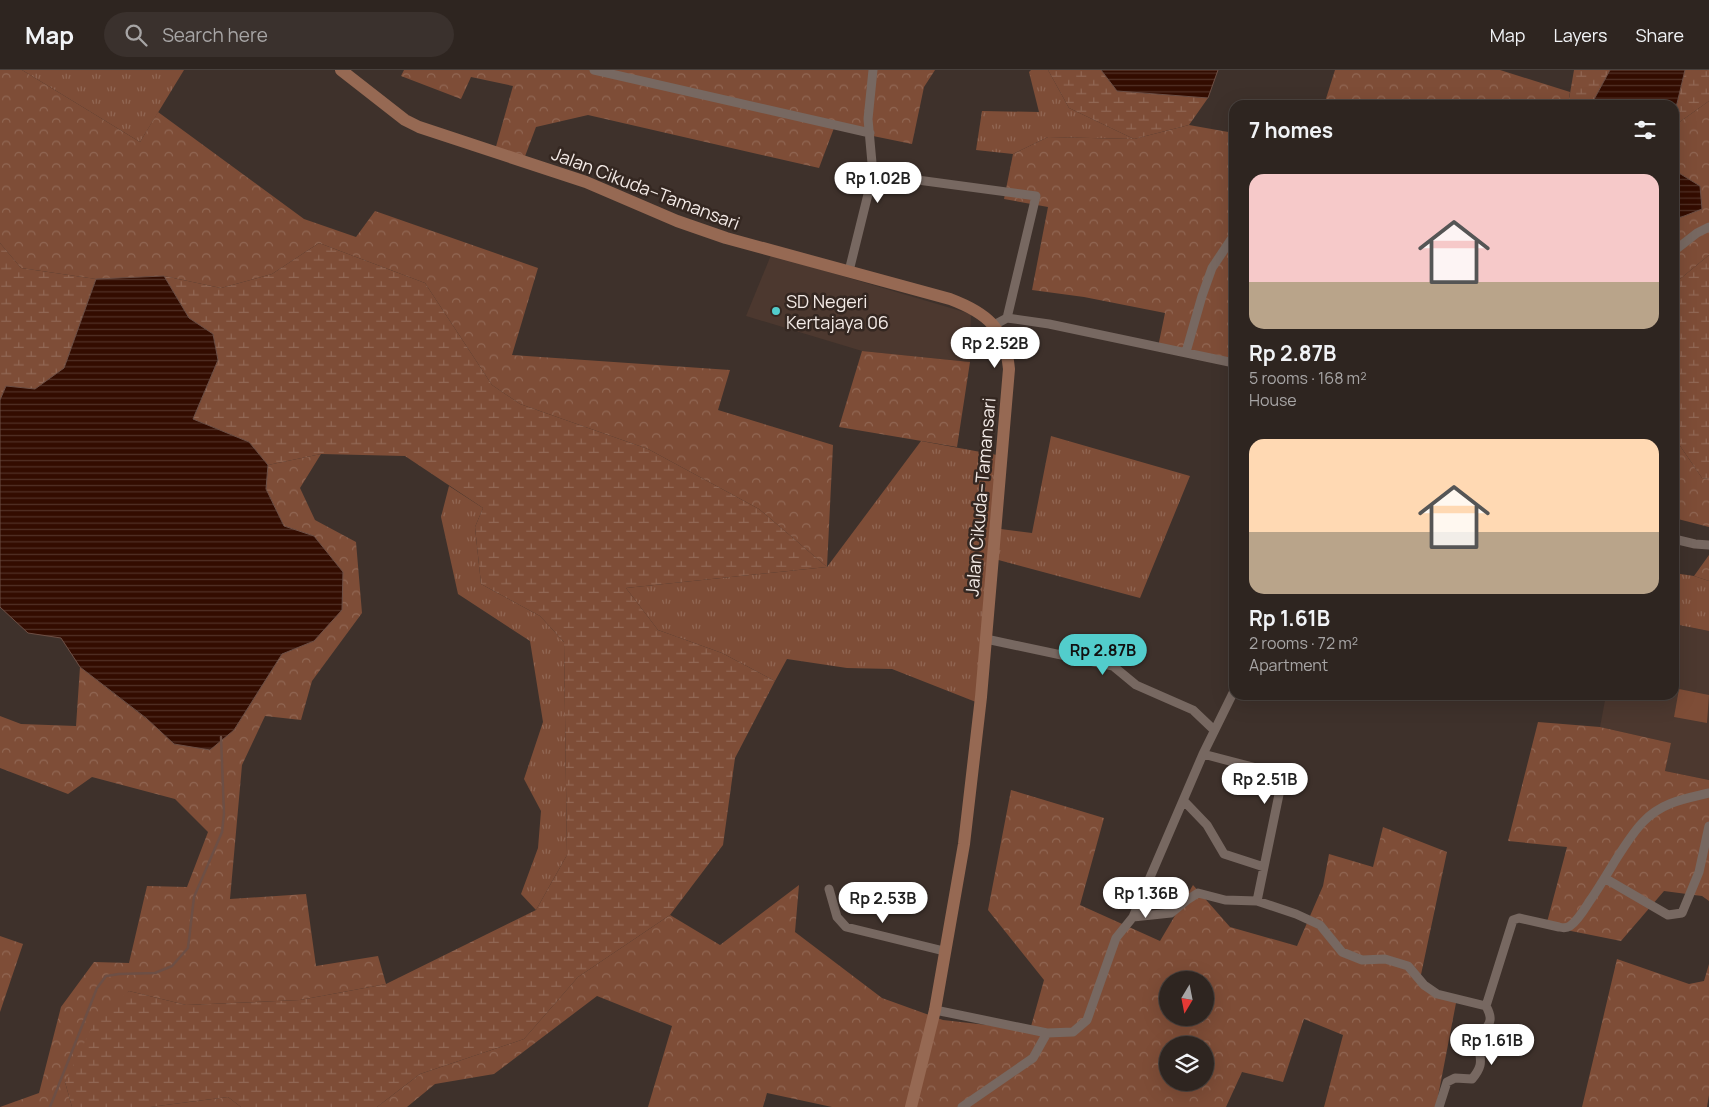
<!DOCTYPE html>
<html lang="en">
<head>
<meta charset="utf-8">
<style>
  :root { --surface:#2e2520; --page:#3a312d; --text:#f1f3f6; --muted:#a7a5a5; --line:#49423e; --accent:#52cdcc }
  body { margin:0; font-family:Manrope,sans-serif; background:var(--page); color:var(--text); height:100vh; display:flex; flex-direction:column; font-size:19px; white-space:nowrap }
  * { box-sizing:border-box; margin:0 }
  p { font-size:16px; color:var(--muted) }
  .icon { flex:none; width:28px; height:28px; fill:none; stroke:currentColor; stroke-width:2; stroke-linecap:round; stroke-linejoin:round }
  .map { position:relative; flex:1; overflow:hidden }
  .details { position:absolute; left:1229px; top:30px; width:450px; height:600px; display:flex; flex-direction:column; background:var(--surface); border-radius:15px; box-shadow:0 5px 20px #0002,0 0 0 1px var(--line) }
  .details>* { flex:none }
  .needle { width:32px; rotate:190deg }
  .tools { position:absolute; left:1159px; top:901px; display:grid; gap:10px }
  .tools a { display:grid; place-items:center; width:55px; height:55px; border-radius:50%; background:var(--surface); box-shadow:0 5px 20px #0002,0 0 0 1px var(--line); font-size:25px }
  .price { position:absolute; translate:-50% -42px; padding:0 11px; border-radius:18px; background:#fff; color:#222; font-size:16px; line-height:32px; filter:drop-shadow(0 1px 2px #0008) }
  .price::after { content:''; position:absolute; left:50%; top:30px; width:15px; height:11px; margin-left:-8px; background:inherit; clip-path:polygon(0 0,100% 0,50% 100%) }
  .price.on { background:var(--accent); color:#111 }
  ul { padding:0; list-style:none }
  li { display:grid; align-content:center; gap:10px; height:265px; padding:0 20px }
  li span { display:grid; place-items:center; height:155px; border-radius:15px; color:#555 }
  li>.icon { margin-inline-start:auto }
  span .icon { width:90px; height:90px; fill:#fffc; stroke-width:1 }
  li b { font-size:21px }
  h2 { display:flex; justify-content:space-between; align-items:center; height:60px; padding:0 20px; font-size:21px }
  header { display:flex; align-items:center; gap:30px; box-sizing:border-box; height:70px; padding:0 25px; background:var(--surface); border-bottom:1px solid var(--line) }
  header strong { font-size:24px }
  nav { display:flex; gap:28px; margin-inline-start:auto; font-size:18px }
  .search { width:350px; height:45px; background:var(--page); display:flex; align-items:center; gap:12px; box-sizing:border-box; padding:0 18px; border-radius:28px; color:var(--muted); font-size:19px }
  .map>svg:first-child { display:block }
  .built { fill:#4c382f }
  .grass { fill:url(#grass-tufts) }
  .forest { fill:url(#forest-crowns); fill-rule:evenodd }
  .wetland { fill:url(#wetland-marsh) }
  .park { fill:#7e4d37 }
  .water { fill:url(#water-rules); stroke:#6d4f45 }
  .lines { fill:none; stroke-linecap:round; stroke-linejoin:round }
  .stream { stroke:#6d4f45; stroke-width:2.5 }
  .street { stroke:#776861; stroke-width:9 }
  .secondary { stroke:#966953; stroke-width:12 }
  .poi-dot { fill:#52cdcc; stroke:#342721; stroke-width:2 }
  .labels { text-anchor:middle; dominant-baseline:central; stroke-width:5; stroke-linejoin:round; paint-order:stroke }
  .street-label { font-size:18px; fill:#f3eae6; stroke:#342721 }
  .poi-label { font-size:18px; fill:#f3eae6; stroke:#342721; text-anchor:start }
</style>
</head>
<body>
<header>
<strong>Map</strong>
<div class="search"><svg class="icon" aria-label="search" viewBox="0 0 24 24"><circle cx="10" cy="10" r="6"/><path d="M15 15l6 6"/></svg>Search here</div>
<nav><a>Map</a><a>Layers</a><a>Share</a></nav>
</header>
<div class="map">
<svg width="1709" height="1037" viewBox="0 0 1709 1037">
  <defs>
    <pattern id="grass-tufts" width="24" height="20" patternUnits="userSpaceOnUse" patternTransform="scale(1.25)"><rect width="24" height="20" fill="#7e4d37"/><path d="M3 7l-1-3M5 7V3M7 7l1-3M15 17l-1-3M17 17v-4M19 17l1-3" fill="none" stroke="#916754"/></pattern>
    <pattern id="forest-crowns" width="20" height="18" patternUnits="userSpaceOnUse" patternTransform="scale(1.25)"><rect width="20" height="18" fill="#7e4d37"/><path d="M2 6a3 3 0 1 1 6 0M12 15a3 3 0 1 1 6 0" fill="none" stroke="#916754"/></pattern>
    <pattern id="wetland-marsh" width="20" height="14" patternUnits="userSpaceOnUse" patternTransform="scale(1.25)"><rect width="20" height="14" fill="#7e4d37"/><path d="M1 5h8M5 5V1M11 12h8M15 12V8" fill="none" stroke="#916754"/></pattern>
    <pattern id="water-rules" width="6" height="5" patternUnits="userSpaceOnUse" patternTransform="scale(1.25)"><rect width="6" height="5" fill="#330c00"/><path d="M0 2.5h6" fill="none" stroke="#513025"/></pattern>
  </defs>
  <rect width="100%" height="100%" fill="#3e312b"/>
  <path class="built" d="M 771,185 L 971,244 L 970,292 L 862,281 L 746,246 Z
    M 1674,554 L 1709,561 L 1709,710 L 1665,701 L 1671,673 L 1600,657 L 1606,625 L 1674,625 Z"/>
  <path class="grass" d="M 22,0 L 184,0 L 140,72 Z
    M 1031,0 L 1048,0 L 1069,38 L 1134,69 L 1048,67 L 1013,84 L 976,80 L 982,41 L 1039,42 L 1029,2 Z
    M 1051,366 L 1190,406 L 1140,528 L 991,488 L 981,634 L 892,599 L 847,598 L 787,589 L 775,611 L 722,583 L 658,560 L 626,518 L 827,497 L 921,371 L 997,385 L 993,458 L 1032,463 Z
    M 449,416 L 483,438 L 475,457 L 481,514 L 540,546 L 564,572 L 567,785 L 536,840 L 521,824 L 538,778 L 541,741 L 524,709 L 543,652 L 530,571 L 458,524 L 441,447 Z
    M 1674,503 L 1694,506 L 1709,511 L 1709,561 L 1674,554 Z"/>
  <path class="forest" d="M 0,0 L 22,0 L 140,72 L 158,42 L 304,149 L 356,167 L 375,141 L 538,198 L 512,285 L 730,300 L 718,340 L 833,375 L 827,497 L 759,439 L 648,379 L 520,334 L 492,315 L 425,213 L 319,173 L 272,204 L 221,218 L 164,206 L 96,209 L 21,198 L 0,173 Z
    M 404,0 L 935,0 L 924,17 L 912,74 L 834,58 L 819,98 L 588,45 L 536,57 L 524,89 L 495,80 L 513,16 L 471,7 L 461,29 L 401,6 Z
    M 1335,0 L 1500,0 L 1570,22 L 1568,35 L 1324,35 Z
    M 1709,31 L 1709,185 L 1674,214 L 1674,150 L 1702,139 L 1700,116 L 1674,100 L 1674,56 Z
    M 1189,55 L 1234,63 L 1234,292 L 1158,277 L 1165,243 L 1084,227 L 1032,220 L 1048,137 L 1004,129 L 1013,84 L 1048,67 L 1134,69 Z
    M 862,281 L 970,292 L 957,377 L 839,357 Z
    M 1674,367 L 1702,408 L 1709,409 L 1709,457 L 1674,448 Z
    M 321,384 L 300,418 L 315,450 L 356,472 L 362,543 L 312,611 L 301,650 L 265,646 L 242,695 L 230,829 L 306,824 L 316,896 L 378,886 L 386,914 L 300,930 L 186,935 L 129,921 L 65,1012 L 72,1037 L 0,1037 L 39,1023 L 61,937 L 94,892 L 129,893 L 147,816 L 187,817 L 208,762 L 175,729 L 92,707 L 68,724 L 0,698 L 0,646 L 21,654 L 76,656 L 80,597 L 153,654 L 174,674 L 210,679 L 234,660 L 282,584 L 314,571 L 314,466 L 284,456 L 266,419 L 268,395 Z
    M 1709,485 L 1709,511 L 1694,506 Z
    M 1538,652 L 1600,657 L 1671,673 L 1665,701 L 1709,710 L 1709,831 L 1702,826 L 1664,821 L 1621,871 L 1546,856 L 1567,777 L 1508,771 Z
    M 1011,720 L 1104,748 L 1080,835 L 1160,871 L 1193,815 L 1230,857 L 1297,876 L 1323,816 L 1329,784 L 1373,797 L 1383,757 L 1447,782 L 1419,914 L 1456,933 L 1436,1037 L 1324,1037 L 1343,965 L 1304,949 L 1283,1012 L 1242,1002 L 1226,1037 L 832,1037 L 767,1023 L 763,1037 L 648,1037 L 672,956 L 597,926 L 494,1004 L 435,1014 L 407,1037 L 377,1037 L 420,1004 L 524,969 L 578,907 L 670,845 L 720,875 L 799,815 L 795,862 L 882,928 L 943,950 L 1030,960 L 1044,910 L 988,840 ZM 1168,910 L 1205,910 L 1205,948 L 1168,948 ZM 1168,975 L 1205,975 L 1205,1012 L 1168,1012 Z
    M 0,866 L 23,874 L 0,942 Z
    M 1617,889 L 1689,914 L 1704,911 L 1709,894 L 1709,1025 L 1707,1037 L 1582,1037 Z
    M 228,1027 L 241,1037 L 150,1037 Z"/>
  <path class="wetland" d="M 1048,0 L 1101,0 L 1117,21 L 1208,28 L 1189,55 L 1134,69 L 1069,38 Z
    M 1574,0 L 1610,0 L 1591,35 L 1568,35 Z
    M 1685,0 L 1709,0 L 1709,31 L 1674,56 L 1674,46 Z
    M 0,173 L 21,198 L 96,209 L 64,299 L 35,319 L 6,316 L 0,330 Z
    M 319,173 L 425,213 L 492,315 L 520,334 L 648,379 L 759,439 L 827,497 L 626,518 L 658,560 L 722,583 L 775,611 L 735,688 L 723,775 L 670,845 L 578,907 L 524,969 L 420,1004 L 377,1037 L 241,1037 L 228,1027 L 150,1037 L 72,1037 L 65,1012 L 94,953 L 129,921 L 186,935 L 300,930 L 386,914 L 536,840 L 567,785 L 564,572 L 540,546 L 481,514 L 475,457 L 483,438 L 405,386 L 321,384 L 268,395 L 249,372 L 193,349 L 218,290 L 213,264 L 189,248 L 164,206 L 221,218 L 272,204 Z
    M 1709,185 L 1709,409 L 1702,408 L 1674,367 L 1674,214 Z"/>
  <path class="park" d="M 1679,619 L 1709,625 L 1707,653 L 1674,647 Z"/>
  <path class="water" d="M 1101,0 L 1218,0 L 1208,28 L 1117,21 Z
    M 1610,0 L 1685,0 L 1674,46 L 1674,35 L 1591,35 Z
    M 1674,100 L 1700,116 L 1702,139 L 1674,150 Z
    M 164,206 L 189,248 L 213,264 L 218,290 L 193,349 L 249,372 L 268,395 L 266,419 L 284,456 L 314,466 L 343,502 L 342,540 L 314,571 L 282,584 L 234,660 L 210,680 L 174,674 L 146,648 L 80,597 L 61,568 L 28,563 L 0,537 L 0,330 L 6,316 L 35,319 L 64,298 L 96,209 Z"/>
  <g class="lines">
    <path class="stream" d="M 50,1037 L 97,918 L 106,906 L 119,904 L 155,903 L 172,896 L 188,878 L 194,827 L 222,762 L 224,744 L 221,667"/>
    <path class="street" d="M 594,0 L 870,63
      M 873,104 L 1036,126 L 1007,248
      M 1674,181 L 1697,163 L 1709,157
      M 849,201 L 873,104 L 868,49 L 873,0
      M 994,255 L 1007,248 L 1049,254 L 1234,293
      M 1186,282 L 1202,226 L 1212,198 L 1234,165
      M 1674,469 L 1695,474 L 1709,475
      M 986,569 L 1113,596 L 1136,615 L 1193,640 L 1214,660
      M 1203,684 L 1283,705 L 1257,831
      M 1184,731 L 1207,755 L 1224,784 L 1264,797
      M 1606,809 L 1668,845 L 1682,843 L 1699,802 L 1709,756
      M 829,819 L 837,847 L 846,857 L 944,881
      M 1133,847 L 1171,843 L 1187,830 L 1198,823 L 1225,830 L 1257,831 L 1296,844 L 1320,855 L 1342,882 L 1362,890 L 1385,889 L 1408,896 L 1424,915 L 1437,924 L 1486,936
      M 935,940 L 1047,963 L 1073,962 L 1087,950 L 1116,868 L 1133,847 L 1203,684 L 1234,621
      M 962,1037 L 1033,988 L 1047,963
      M 1439,1037 L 1447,1012 L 1455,1008 L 1472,1009 C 1487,991 1477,988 1480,972 C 1483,955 1497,956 1486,936 L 1513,850 L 1519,848 L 1559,857 C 1563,858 1567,858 1570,856 C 1578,850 1584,840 1589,832 C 1607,807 1623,773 1643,752 C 1662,732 1684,729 1709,723"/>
    <path class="secondary" d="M 341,0 L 405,50 L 419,57 L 586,112 L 677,151 L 726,168 L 950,229 C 987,243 1005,258 1009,299 L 981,627 L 964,774 L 935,940 L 911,1037"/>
  </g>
  <circle class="poi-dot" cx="776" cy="241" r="5"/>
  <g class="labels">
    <g class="street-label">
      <text transform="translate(646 118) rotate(21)">Jalan Cikuda–Tamansari</text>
      <text transform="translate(980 427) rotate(-85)">Jalan Cikuda–Tamansari</text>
    </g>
    <g class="poi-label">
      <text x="786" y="231">SD Negeri<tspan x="786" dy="21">Kertajaya 06</tspan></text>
    </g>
  </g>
</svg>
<div class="tools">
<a><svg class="needle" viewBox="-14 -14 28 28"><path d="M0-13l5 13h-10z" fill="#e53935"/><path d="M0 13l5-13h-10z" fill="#a7a5a5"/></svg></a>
<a><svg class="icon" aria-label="layers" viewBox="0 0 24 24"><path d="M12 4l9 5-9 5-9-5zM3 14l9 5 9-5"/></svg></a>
</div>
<b class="price" style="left:878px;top:134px">Rp 1.02B</b>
<b class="price" style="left:995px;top:299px">Rp 2.52B</b>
<b class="price on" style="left:1103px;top:606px">Rp 2.87B</b>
<b class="price" style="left:1265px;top:735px">Rp 2.51B</b>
<b class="price" style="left:1146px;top:849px">Rp 1.36B</b>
<b class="price" style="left:883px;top:854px">Rp 2.53B</b>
<b class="price" style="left:1492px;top:996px">Rp 1.61B</b>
<section class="details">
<h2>7 homes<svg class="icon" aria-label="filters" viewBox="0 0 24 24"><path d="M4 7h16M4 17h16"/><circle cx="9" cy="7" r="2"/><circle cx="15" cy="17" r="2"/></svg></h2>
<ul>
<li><span style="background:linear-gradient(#f6c9c9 70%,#b9a48a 0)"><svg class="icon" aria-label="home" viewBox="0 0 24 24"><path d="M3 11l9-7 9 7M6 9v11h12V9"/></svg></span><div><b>Rp 2.87B</b><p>5 rooms · 168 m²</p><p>House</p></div></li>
<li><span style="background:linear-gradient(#ffd9b3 60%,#b9a48a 0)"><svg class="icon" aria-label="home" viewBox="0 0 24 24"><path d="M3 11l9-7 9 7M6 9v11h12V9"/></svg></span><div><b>Rp 1.61B</b><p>2 rooms · 72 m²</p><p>Apartment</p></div></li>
</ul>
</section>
</div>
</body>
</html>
